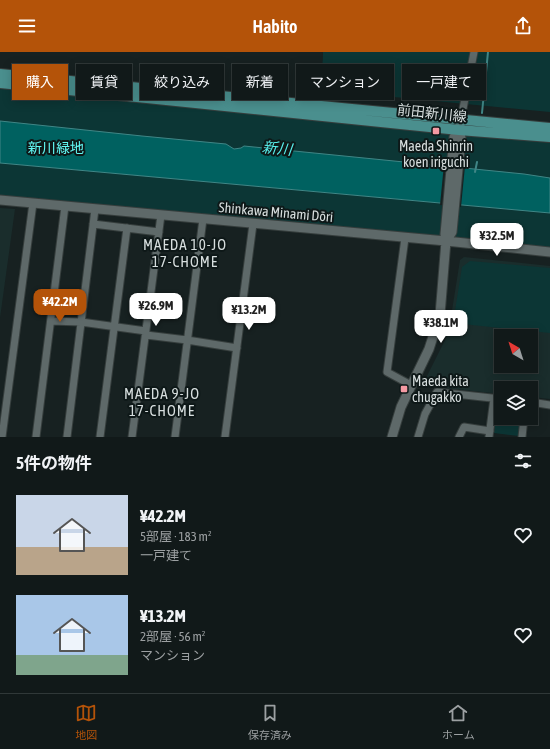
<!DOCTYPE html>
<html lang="ja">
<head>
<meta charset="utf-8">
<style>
  :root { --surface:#111919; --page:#1a2222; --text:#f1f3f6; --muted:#9ca0a2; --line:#303838; --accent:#b45309 }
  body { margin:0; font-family:"Asap Condensed","Noto Sans JP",sans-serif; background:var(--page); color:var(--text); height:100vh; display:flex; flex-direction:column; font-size:15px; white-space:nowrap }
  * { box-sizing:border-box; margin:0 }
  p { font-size:13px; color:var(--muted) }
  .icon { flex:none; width:22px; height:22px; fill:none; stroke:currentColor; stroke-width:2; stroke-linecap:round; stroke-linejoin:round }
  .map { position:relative; height:385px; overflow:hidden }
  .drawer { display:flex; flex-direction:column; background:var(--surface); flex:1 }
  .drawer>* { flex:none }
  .hud { position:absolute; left:12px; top:12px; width:526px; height:36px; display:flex; gap:8px }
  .needle { width:26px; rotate:321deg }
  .fabs { position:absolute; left:494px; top:277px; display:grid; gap:8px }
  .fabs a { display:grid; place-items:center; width:44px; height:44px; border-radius:0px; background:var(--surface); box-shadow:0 2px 10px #0003,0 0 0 1px var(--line); font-size:20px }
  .price { position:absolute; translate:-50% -34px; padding:0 9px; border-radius:8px; background:#fff; color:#222; font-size:13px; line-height:26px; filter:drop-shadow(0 1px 2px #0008) }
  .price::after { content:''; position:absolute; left:50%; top:24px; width:12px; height:9px; margin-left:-6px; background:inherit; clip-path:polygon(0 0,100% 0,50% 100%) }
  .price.on { background:var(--accent); color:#fff }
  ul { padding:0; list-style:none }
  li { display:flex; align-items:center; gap:12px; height:100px; padding:0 16px }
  li span { display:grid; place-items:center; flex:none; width:112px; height:80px; border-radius:0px; color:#555 }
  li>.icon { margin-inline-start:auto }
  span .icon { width:48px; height:48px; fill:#fffc; stroke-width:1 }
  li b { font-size:17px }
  h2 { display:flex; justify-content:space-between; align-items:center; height:48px; padding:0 16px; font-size:17px }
  .tag { padding:0 14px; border-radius:0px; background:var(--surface); box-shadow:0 2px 10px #0003,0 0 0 1px var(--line); font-size:14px; line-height:36px }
  .tag.on { background:var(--accent); color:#fff }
  header { display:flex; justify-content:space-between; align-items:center; height:52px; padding:0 16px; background:var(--accent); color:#fff; font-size:18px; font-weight:600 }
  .menu { display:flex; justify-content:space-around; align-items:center; height:56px; border-top:1px solid var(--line); background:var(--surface); font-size:11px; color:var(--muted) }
  .menu a { display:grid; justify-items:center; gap:2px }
  .menu .on { color:var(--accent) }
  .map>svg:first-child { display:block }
  .built { fill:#1a2d2c; fill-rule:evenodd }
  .green { fill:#0c3635 }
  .water { fill:#006160; stroke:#408686 }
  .pier { fill:#172121 }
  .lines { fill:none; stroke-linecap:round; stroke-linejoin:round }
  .stream { stroke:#408686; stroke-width:2 }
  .street-casing { stroke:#363e3d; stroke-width:9 }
  .secondary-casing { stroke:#363e3d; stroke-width:11 }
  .primary-casing { stroke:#363e3d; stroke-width:12 }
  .street { stroke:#5e6969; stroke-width:7 }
  .secondary { stroke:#5e6969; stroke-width:9 }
  .primary { stroke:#4a8f8e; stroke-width:10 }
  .poi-dot { fill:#f49aa3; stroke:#0e1818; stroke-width:1.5 }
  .labels { text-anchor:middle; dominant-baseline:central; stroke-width:4; stroke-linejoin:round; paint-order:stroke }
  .street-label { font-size:14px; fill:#d7dede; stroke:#0e1818 }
  .poi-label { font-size:14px; fill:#d7dede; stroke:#0e1818 }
  .park-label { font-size:14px; fill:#62f9f5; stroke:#0e1818 }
  .water-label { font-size:15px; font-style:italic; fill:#58f0ed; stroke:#0e1818 }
  .neighbourhood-label { font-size:15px; letter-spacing:1px; fill:#d7dede; stroke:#0e1818 }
</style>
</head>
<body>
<header><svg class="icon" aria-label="menu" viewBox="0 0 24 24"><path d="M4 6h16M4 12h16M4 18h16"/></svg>Habito<svg class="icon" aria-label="share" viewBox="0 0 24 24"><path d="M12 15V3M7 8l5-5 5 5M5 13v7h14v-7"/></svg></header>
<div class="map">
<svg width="550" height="385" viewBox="0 0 550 385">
  <rect width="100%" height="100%" fill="#172121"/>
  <path class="built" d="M 0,156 L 15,157 L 0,266 Z
    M 464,205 L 550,214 L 550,347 L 531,345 L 531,336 L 501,336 L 501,342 L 436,335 L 425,328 L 445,288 L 450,271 L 460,208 ZM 501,284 L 531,284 L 531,314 L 501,314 Z"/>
  <path class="green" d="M 323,0 L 550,0 L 550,60 L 311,37 C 310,25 320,23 322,14 C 323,9 323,4 323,0 Z
    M 0,36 L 550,91 L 550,197 L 0,145 Z
    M 470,209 L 550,216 L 550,281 L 453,271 L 462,215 Z
    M 499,352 L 501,352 L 501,366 L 521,366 L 519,384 L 494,381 L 497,354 Z"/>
  <path class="water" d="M 0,69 L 142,84 L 226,92 L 234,97 L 241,96 L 244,94 L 524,122 L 550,126 L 550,161 L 0,111 Z"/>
  <path class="pier" d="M 444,112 L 465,114 L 461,155 L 440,153 Z"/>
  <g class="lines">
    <path class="stream" d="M 482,61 L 488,0
      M 475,120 L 477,110"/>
    <defs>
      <path id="street" d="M 461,67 L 474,0
        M 93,172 L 159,180
        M 405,186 L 387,320 L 411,333
        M 51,269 L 81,270 L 146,279
        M 146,283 L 187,288 L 237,296
        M 531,350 L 550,353
        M 2,385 L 33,151
        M 36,385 L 65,154
        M 67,385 L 95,157
        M 100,385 L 127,176
        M 132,385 L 161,163
        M 175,385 L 203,167
        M 225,385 L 253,172
        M 418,385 L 425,362 L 437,340 L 501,347
        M 459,385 L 464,375 L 490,379
        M 489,385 L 494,346
        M 522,385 L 524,366"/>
      <path id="secondary" d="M 0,148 L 446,189 L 550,200
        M 446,189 L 452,180 L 461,86 L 459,78
        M 392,385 L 401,355 L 429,297 L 440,263 L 446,189 L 445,182 L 454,85 L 459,78 L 460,73"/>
      <path id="primary" d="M 0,22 L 331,55 L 550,76
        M 0,31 L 459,78 L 550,85"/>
    </defs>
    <use href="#street" class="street-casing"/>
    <use href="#secondary" class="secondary-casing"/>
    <use href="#primary" class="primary-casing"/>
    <use href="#street" class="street"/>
    <use href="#secondary" class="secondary"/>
    <use href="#primary" class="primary"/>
  </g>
  <g class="poi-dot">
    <rect x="432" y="75" width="8" height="8" rx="2"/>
    <rect x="400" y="333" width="8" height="8" rx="2"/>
  </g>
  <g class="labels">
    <g class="street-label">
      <text transform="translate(432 61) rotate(6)">前田新川線</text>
      <text transform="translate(276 160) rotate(5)">Shinkawa Minami Dōri</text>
    </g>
    <g class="poi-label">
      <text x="436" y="94">Maeda Shinrin<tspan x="436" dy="16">koen iriguchi</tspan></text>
      <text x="412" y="329" text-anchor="start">Maeda kita<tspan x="412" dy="16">chugakko</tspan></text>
    </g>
    <g class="park-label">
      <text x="56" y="96">新川緑地</text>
    </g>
    <g class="water-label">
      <text transform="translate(277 96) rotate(6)">新川</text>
    </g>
    <g class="neighbourhood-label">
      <text x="185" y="192">MAEDA 10-JO<tspan x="185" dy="17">17-CHOME</tspan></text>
      <text x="162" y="341">MAEDA 9-JO<tspan x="162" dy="17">17-CHOME</tspan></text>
    </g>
  </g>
</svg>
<div class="fabs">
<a><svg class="needle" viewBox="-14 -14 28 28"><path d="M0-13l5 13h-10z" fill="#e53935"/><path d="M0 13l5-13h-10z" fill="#9ca0a2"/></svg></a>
<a><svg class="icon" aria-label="layers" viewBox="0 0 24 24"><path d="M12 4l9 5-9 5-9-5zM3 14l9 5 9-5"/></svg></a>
</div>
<b class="price" style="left:497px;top:205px">¥32.5M</b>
<b class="price on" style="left:60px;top:271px">¥42.2M</b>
<b class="price" style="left:156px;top:275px">¥26.9M</b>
<b class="price" style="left:249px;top:279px">¥13.2M</b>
<b class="price" style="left:441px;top:292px">¥38.1M</b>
<div class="hud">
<a class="tag on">購入</a>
<a class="tag">賃貸</a>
<a class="tag">絞り込み</a>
<a class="tag">新着</a>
<a class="tag">マンション</a>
<a class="tag">一戸建て</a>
</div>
</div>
<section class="drawer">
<h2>5件の物件<svg class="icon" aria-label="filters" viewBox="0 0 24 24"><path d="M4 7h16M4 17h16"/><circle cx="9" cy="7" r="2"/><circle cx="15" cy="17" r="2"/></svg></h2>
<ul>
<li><span style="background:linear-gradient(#c9d6e8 65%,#b9a48a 0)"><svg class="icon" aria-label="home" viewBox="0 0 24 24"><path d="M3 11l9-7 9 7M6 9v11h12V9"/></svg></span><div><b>¥42.2M</b><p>5部屋 · 183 m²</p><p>一戸建て</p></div><svg class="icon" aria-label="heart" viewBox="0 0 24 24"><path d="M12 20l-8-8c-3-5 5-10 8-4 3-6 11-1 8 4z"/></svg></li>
<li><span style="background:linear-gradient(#a9c7e8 75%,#7fa58c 0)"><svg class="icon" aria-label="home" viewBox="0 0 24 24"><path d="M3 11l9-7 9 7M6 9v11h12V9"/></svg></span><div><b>¥13.2M</b><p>2部屋 · 56 m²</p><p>マンション</p></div><svg class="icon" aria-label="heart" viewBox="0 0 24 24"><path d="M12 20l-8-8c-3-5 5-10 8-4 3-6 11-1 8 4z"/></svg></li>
</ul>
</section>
<nav class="menu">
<a class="on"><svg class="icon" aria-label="map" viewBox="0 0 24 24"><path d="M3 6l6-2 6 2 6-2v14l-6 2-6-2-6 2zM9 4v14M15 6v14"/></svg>地図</a>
<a><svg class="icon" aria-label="saved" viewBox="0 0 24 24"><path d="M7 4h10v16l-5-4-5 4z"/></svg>保存済み</a>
<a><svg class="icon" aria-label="home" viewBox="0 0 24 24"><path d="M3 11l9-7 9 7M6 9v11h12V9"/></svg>ホーム</a>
</nav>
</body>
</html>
